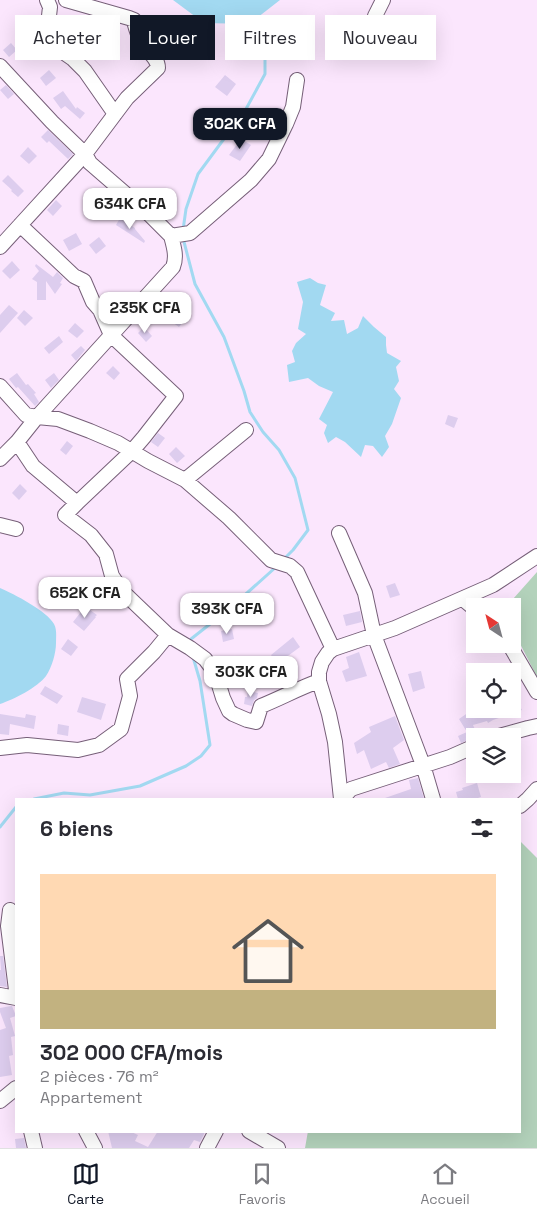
<!DOCTYPE html>
<html lang="fr">
<head>
<meta charset="utf-8">
<style>
  :root { --surface:#fff; --page:#f2f2f3; --text:#2b2b33; --muted:#7c7c81; --line:#e1e1e2; --accent:#111827 }
  body { margin:0; font-family:"Space Grotesk",sans-serif; background:var(--page); color:var(--text); height:100vh; display:flex; flex-direction:column; font-size:19px; white-space:nowrap }
  * { box-sizing:border-box; margin:0 }
  p { font-size:16px; color:var(--muted) }
  .icon { flex:none; width:28px; height:28px; fill:none; stroke:currentColor; stroke-width:2; stroke-linecap:round; stroke-linejoin:round }
  .map { position:relative; flex:1; overflow:hidden }
  .panel { position:absolute; left:15px; top:798px; width:506px; height:335px; display:flex; flex-direction:column; background:var(--surface); border-radius:0px; box-shadow:0 5px 20px #0002 }
  .panel>* { flex:none }
  .banner { position:absolute; left:15px; top:15px; width:508px; height:45px; display:flex; gap:10px }
  .needle { width:32px; rotate:324deg }
  .tools { position:absolute; left:466px; top:598px; display:grid; gap:10px }
  .tools a { display:grid; place-items:center; width:55px; height:55px; border-radius:0px; background:var(--surface); box-shadow:0 5px 20px #0002; font-size:25px }
  .price { position:absolute; translate:-50% -42px; padding:0 11px; border-radius:10px; background:#fff; color:#222; font-size:16px; line-height:32px; filter:drop-shadow(0 1px 2px #0008) }
  .price::after { content:''; position:absolute; left:50%; top:30px; width:15px; height:11px; margin-left:-8px; background:inherit; clip-path:polygon(0 0,100% 0,50% 100%) }
  .price.active { background:var(--accent); color:#fff }
  ul { padding:0; list-style:none }
  li { display:grid; align-content:center; gap:10px; height:265px; padding:0 25px }
  li span { display:grid; place-items:center; height:155px; border-radius:0px; color:#555 }
  li>.icon { margin-inline-start:auto }
  span .icon { width:90px; height:90px; fill:#fffc; stroke-width:1 }
  li b { font-size:21px }
  h2 { display:flex; justify-content:space-between; align-items:center; height:60px; padding:0 25px; font-size:21px }
  .tag { padding:0 18px; border-radius:0px; background:var(--surface); box-shadow:0 5px 20px #0002; font-size:18px; line-height:45px }
  .tag.active { background:var(--accent); color:#fff }
  .menu { display:flex; justify-content:space-around; align-items:center; height:70px; border-top:1px solid var(--line); background:var(--surface); font-size:14px; color:var(--muted) }
  .menu a { display:grid; justify-items:center; gap:2px }
  .menu .active { color:var(--accent) }
  .map>svg:first-child { display:block }
  .green { fill:#b3d2bb }
  .water { fill:#a2d9f1 }
  .lines { fill:none; stroke-linecap:round; stroke-linejoin:round }
  .stream { stroke:#a2d9f1; stroke-width:3 }
  .building { fill:#ddcdee }
  .minor-casing { stroke:#765f78; stroke-width:16 }
  .minor { stroke:#fff; stroke-width:14 }
</style>
</head>
<body>
<div class="map">
<svg width="537" height="1148" viewBox="0 0 537 1148">
  <rect width="100%" height="100%" fill="#fbe6fd"/>
  <path class="green" d="M 537,572 L 537,677 L 512,628 L 513,599 Z
    M 520,841 L 537,858 L 537,1148 L 305,1148 L 308,1131 L 520,1131 Z"/>
  <path class="water" d="M 173,0 L 280,0 L 249,24 L 204,23 Z
    M 310,278 L 318,283 L 326,285 L 320,305 L 335,313 L 331,321 L 344,320 L 347,334 L 358,328 L 363,316 L 374,327 L 386,337 L 386,345 L 387,353 L 401,361 L 396,367 L 399,381 L 394,389 L 401,398 L 392,424 L 385,436 L 389,447 L 382,457 L 373,446 L 365,445 L 361,457 L 345,442 L 336,437 L 328,443 L 324,433 L 327,425 L 319,419 L 333,392 L 319,386 L 308,378 L 289,382 L 287,365 L 295,362 L 292,351 L 296,343 L 306,334 L 298,329 L 303,302 L 297,282 Z
    M 0,588 C 14,594 47,611 54,624 C 57,629 56,637 56,643 C 56,653 52,667 46,676 C 38,687 13,700 0,704 Z"/>
  <g class="lines">
    <path class="stream" d="M 183,230 L 186,209 L 198,174 L 246,109 L 265,74 L 265,44 L 255,16
      M 183,238 L 195,284 L 224,337 L 244,391 L 250,412 L 263,432 L 279,450 L 295,478 L 308,530 L 293,550 L 284,559
      M 191,644 L 191,639 L 229,609 L 276,567
      M 34,799 L 64,793 L 90,795 L 140,786 L 186,766 L 201,756 L 210,745 L 200,681 L 193,657
      M 0,827 L 16,807"/>
  </g>
  <path class="building" d="M 11,43 L 17,50 L 9,57 L 3,50 Z
    M 49,70 L 56,78 L 46,86 L 40,78 Z
    M 225,75 L 236,84 L 227,96 L 215,87 Z
    M 6,85 L 14,94 L 8,99 L 0,90 Z
    M 63,91 L 76,109 L 77,107 L 85,113 L 80,119 L 65,106 L 61,109 L 53,98 Z
    M 48,130 L 73,154 L 68,159 L 49,141 L 47,143 L 41,137 Z
    M 241,139 L 251,145 L 240,161 L 229,155 Z
    M 28,147 L 37,156 L 29,164 L 20,156 Z
    M 8,175 L 24,191 L 18,197 L 11,191 L 12,190 L 2,181 Z
    M 109,199 L 118,206 L 110,216 L 101,209 Z
    M 56,200 L 62,206 L 53,216 L 47,210 Z
    M 120,218 L 135,228 L 135,229 L 145,241 L 144,243 L 116,225 Z
    M 76,233 L 82,244 L 69,251 L 63,240 Z
    M 99,237 L 106,246 L 96,254 L 89,245 Z
    M 12,261 L 20,270 L 10,279 L 2,271 Z
    M 36,264 L 53,277 L 57,272 L 63,278 L 60,283 L 62,284 L 55,294 L 46,281 L 46,300 L 37,300 L 37,282 L 32,279 L 39,271 L 35,266 Z
    M 9,305 L 18,313 L 0,333 L 0,315 Z
    M 24,310 L 33,318 L 25,326 L 17,318 Z
    M 177,310 L 186,318 L 179,327 L 169,320 Z
    M 75,323 L 84,331 L 77,338 L 68,331 Z
    M 144,327 L 152,336 L 146,342 L 138,333 Z
    M 59,336 L 63,342 L 49,354 L 44,348 Z
    M 81,346 L 85,350 L 76,361 L 71,355 Z
    M 113,366 L 120,373 L 114,380 L 106,373 Z
    M 17,373 L 26,385 L 28,384 L 36,393 L 34,394 L 39,402 L 35,406 L 18,387 L 16,388 L 9,379 Z
    M 54,373 L 59,380 L 51,388 L 45,380 Z
    M 448,415 L 458,418 L 454,428 L 445,424 Z
    M 158,433 L 165,438 L 158,447 L 151,442 Z
    M 67,441 L 73,446 L 66,455 L 60,450 Z
    M 176,447 L 185,456 L 177,463 L 169,454 Z
    M 20,484 L 27,491 L 19,500 L 12,493 Z
    M 395,583 L 400,595 L 390,598 L 386,586 Z
    M 84,608 L 88,612 L 90,610 L 97,615 L 95,617 L 96,617 L 84,631 L 73,622 Z
    M 360,611 L 362,622 L 346,626 L 343,615 Z
    M 232,629 L 234,639 L 223,642 L 221,631 Z
    M 293,637 L 300,647 L 277,664 L 271,655 Z
    M 68,639 L 78,647 L 71,656 L 61,649 Z
    M 359,652 L 367,676 L 346,682 L 342,671 L 349,668 L 346,657 Z
    M 421,671 L 425,688 L 413,692 L 408,674 Z
    M 45,686 L 63,696 L 57,704 L 40,694 Z
    M 248,691 L 258,693 L 257,698 L 254,700 L 252,706 L 244,704 L 245,697 L 247,697 Z
    M 512,694 L 522,710 L 493,720 L 488,723 L 487,721 L 473,725 L 478,736 L 475,736 L 475,737 L 461,743 L 458,736 L 467,732 L 459,719 L 469,712 L 471,715 L 488,709 L 512,709 Z
    M 82,697 L 106,704 L 101,720 L 77,712 Z
    M 0,714 L 25,718 L 26,714 L 36,716 L 34,729 L 10,724 L 9,735 L 0,734 Z
    M 395,716 L 404,740 L 393,748 L 400,764 L 389,768 L 386,762 L 371,769 L 364,750 L 357,754 L 354,743 L 371,732 L 369,727 Z
    M 58,724 L 69,726 L 68,736 L 57,734 Z
    M 474,774 L 497,774 L 498,777 L 476,782 Z
    M 418,778 L 424,799 L 385,799 L 385,798 L 411,789 L 409,780 Z
    M 477,783 L 481,797 L 475,799 L 458,799 L 456,792 L 463,790 L 462,788 Z
    M 0,956 L 3,956 L 7,987 L 0,986 L 0,970 L 1,970 Z
    M 11,1006 L 12,1006 L 16,1016 L 10,1018 L 15,1036 L 11,1037 L 13,1055 L 9,1056 L 12,1075 L 0,1077 L 0,1030 L 6,1028 L 0,1012 L 0,1008 Z
    M 108,1131 L 129,1131 L 138,1135 L 135,1141 L 148,1147 L 158,1131 L 203,1131 L 205,1132 L 200,1142 L 194,1140 L 189,1148 L 112,1148 Z
    M 24,1138 L 26,1148 L 16,1148 L 15,1139 Z"/>
  <g class="lines">
    <defs>
      <path id="minor" d="M 47,0 L 50,7 L 49,16 L 60,50 L 73,59 L 85,71 L 115,114
        M 375,16 L 383,0
        M 0,66 L 52,122 L 85,154 L 90,163 L 151,216 L 171,236 L 190,233 L 251,180 L 269,159 L 286,124 L 293,107 L 297,80
        M 20,225 L 74,276 L 84,281 L 93,302 L 100,310 L 111,335 L 176,396 L 144,437 L 132,451 L 77,503
        M 0,247 L 85,154 L 127,98 L 158,68 C 158,57 147,52 142,44 C 139,37 135,28 134,20 L 129,18 L 66,0
        M 0,386 L 26,415 L 37,417 L 58,419 L 90,431 L 118,443 L 148,461 L 185,480 L 229,518 L 271,560 L 290,566 L 297,572 L 333,649
        M 17,442 L 33,466 L 77,503 L 65,515 L 91,535 L 106,554 L 112,576 L 122,591 L 168,635 L 190,648 L 205,659 L 215,672 L 223,698 L 229,711 L 233,714 L 247,720 L 256,722 L 261,706 C 281,698 299,688 319,681
        M 0,459 L 17,442 L 37,417 L 173,267 C 177,257 174,247 171,236
        M 185,480 L 246,430
        M 0,525 L 16,529
        M 339,533 L 365,593 L 374,635 L 423,765 L 433,799
        M 463,599 L 475,609
        M 509,644 L 537,692
        M 499,736 L 528,728 L 537,726
        M 0,748 L 27,745 L 78,750 L 99,745 L 121,729 L 130,696 L 127,679 L 154,652 L 168,635
        M 341,799 L 335,742 L 329,714 L 319,681 L 319,672 L 322,662 L 328,653 L 333,649 L 395,628 L 493,585 L 537,556
        M 342,799 L 351,789 L 450,757 L 475,746
        M 520,806 L 528,799 L 537,789
        M 10,910 L 8,926 L 16,990
        M 0,995 L 16,998
        M 0,1101 L 16,1088
        M 31,1131 L 35,1148
        M 86,1131 L 95,1148
        M 249,1131 L 278,1148
        M 207,1148 L 216,1131"/>
    </defs>
    <use href="#minor" class="minor-casing"/>
    <use href="#minor" class="minor"/>
  </g>
</svg>
<div class="tools">
<a><svg class="needle" viewBox="-14 -14 28 28"><path d="M0-13l5 13h-10z" fill="#e53935"/><path d="M0 13l5-13h-10z" fill="#7c7c81"/></svg></a>
<a><svg class="icon" aria-label="locate" viewBox="0 0 24 24"><circle cx="12" cy="12" r="6"/><path d="M12 2v4M12 18v4M2 12h4M18 12h4"/></svg></a>
<a><svg class="icon" aria-label="layers" viewBox="0 0 24 24"><path d="M12 4l9 5-9 5-9-5zM3 14l9 5 9-5"/></svg></a>
</div>
<b class="price active" style="left:240px;top:150px">302K CFA</b>
<b class="price" style="left:130px;top:230px">634K CFA</b>
<b class="price" style="left:145px;top:334px">235K CFA</b>
<b class="price" style="left:85px;top:619px">652K CFA</b>
<b class="price" style="left:227px;top:635px">393K CFA</b>
<b class="price" style="left:251px;top:698px">303K CFA</b>
<div class="banner">
<a class="tag">Acheter</a>
<a class="tag active">Louer</a>
<a class="tag">Filtres</a>
<a class="tag">Nouveau</a>
</div>
<section class="panel">
<h2>6 biens<svg class="icon" aria-label="filters" viewBox="0 0 24 24"><path d="M4 7h16M4 17h16"/><circle cx="9" cy="7" r="2"/><circle cx="15" cy="17" r="2"/></svg></h2>
<ul>
<li><span style="background:linear-gradient(#ffd9b3 75%,#c2b280 0)"><svg class="icon" aria-label="home" viewBox="0 0 24 24"><path d="M3 11l9-7 9 7M6 9v11h12V9"/></svg></span><div><b>302 000 CFA/mois</b><p>2 pièces · 76 m²</p><p>Appartement</p></div></li>
</ul>
</section>
</div>
<nav class="menu">
<a class="active"><svg class="icon" aria-label="map" viewBox="0 0 24 24"><path d="M3 6l6-2 6 2 6-2v14l-6 2-6-2-6 2zM9 4v14M15 6v14"/></svg>Carte</a>
<a><svg class="icon" aria-label="saved" viewBox="0 0 24 24"><path d="M7 4h10v16l-5-4-5 4z"/></svg>Favoris</a>
<a><svg class="icon" aria-label="home" viewBox="0 0 24 24"><path d="M3 11l9-7 9 7M6 9v11h12V9"/></svg>Accueil</a>
</nav>
</body>
</html>
